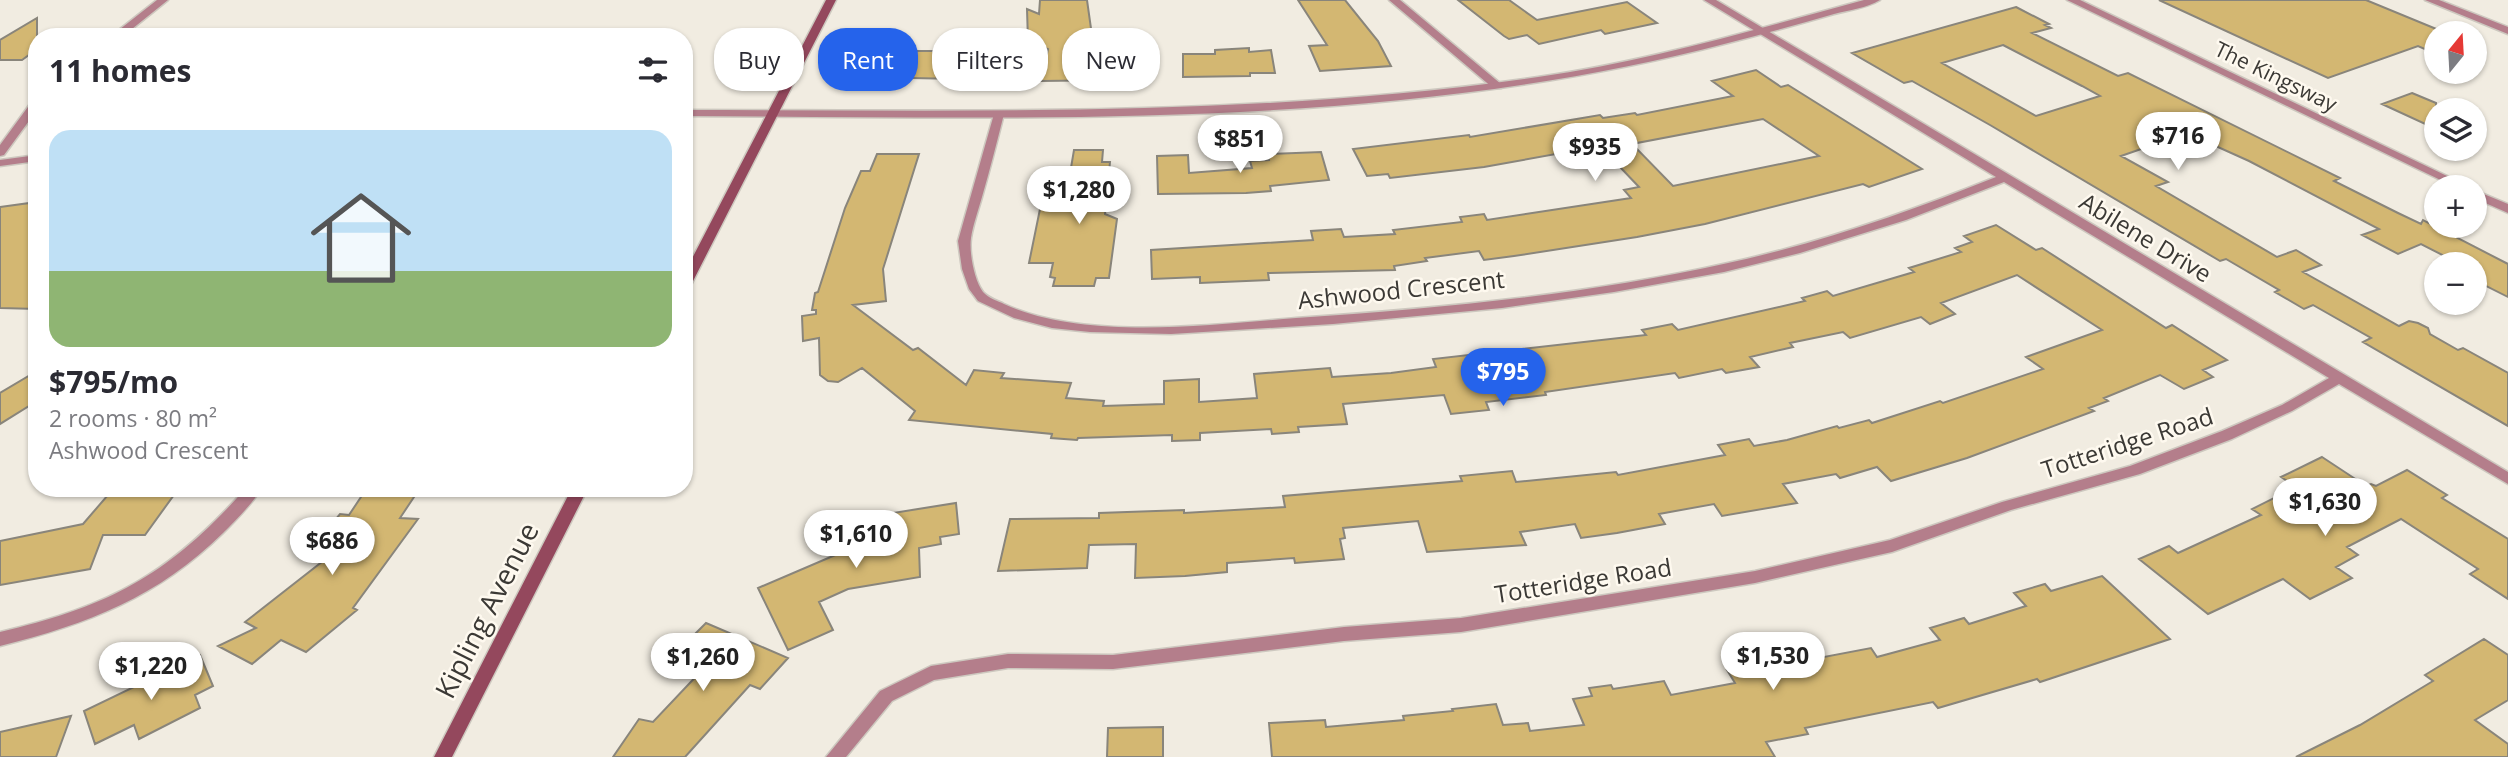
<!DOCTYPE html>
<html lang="en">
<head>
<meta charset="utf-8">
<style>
  :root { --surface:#fff; --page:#f2f2f3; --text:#2b2b33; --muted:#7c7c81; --line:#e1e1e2; --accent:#2563eb }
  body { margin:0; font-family:"Open Sans",sans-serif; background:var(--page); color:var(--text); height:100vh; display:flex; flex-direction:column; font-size:26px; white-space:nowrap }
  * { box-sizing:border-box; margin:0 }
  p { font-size:23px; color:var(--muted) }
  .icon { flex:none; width:38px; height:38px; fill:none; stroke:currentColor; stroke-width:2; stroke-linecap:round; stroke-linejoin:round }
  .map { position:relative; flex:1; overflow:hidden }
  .sheet { position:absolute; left:28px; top:28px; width:665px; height:469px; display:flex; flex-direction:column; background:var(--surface); border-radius:28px; box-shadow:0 2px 5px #0004 }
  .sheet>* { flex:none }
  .top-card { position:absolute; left:714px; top:28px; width:665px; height:63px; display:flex; gap:14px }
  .needle { width:46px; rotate:18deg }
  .tools { position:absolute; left:2424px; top:21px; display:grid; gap:14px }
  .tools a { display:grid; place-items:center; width:63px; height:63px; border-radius:50%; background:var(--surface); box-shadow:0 2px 5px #0004; font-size:35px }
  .price { position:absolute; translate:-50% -60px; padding:0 16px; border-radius:24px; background:#fff; color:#222; font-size:23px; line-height:46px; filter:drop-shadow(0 2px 4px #0008) }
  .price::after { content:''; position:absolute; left:50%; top:42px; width:21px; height:16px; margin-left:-10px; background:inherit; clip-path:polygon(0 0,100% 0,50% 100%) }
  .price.selected { background:var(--accent); color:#fff }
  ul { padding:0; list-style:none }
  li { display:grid; align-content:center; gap:14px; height:371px; padding:0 21px }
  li+li { border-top:2px solid var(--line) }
  li span { display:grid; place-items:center; height:217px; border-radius:21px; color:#555 }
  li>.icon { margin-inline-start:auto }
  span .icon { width:126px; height:126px; fill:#fffc; stroke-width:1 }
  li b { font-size:30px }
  h2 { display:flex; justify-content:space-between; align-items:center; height:84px; padding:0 21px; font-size:30px }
  .chip { padding:0 24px; border-radius:28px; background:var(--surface); box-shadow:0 2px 5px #0004; font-size:24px; line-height:63px }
  .chip.selected { background:var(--accent); color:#fff }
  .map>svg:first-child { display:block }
  .building { fill:#d3b772; stroke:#89857b; stroke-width:2; fill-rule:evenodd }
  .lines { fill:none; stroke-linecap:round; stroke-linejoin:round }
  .minor-casing { stroke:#cdc8bf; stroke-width:3 }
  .tertiary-casing { stroke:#cdc8bf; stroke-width:3 }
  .secondary-casing { stroke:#cdc8bf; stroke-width:3 }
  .minor { fill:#b47e8b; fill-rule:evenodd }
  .tertiary { fill:#b47e8b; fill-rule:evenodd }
  .secondary { fill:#94485d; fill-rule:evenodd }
  .labels { text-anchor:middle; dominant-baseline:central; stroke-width:5; stroke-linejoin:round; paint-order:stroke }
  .far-street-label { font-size:21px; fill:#3b3935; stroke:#fef9ef }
  .street-label { font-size:24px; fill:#3b3935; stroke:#fef9ef }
  .near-street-label { font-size:28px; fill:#3b3935; stroke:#fef9ef }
</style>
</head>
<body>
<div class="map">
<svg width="2508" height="757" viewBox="0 0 2508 757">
  <rect width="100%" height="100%" fill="#f1ece1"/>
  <path class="building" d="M 1040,0 L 1087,0 L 1095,57 L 1123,57 L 1120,80 L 1041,81 L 1048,49 L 1028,41 L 1027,9 L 1039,14 Z
    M 1298,0 L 1345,0 L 1378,41 L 1391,66 L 1320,71 L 1309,46 L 1327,45 Z
    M 1458,0 L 1509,0 L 1537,20 L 1627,2 L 1657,23 L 1605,34 L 1601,30 L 1539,44 L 1527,35 L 1509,39 L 1504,36 Z
    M 2159,0 L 2366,0 L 2446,33 L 2436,33 L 2436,54 L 2418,46 L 2328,78 Z
    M 2016,7 L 2049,24 L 2045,25 L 2051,28 L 2032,33 L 2118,76 L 2128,73 L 2340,178 L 2334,181 L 2398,213 L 2421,224 L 2423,220 L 2508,264 L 2508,297 L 2474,280 L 2474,264 L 2460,264 L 2421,244 L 2398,254 L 2362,235 L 2379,229 L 2249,161 L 2187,133 L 2121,156 L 2168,182 L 2156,186 L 2277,257 L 2296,250 L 2321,265 L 2303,272 L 2399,326 L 2409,321 L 2418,323 L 2428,328 L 2430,334 L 2458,350 L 2463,348 L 2508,373 L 2508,426 L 2363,342 L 2371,338 L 2313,305 L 2304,309 L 2275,292 L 2279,290 L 2226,259 L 2220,261 L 1990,125 L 1912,81 L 1904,83 L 1852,53 ZM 2003,45 L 2082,86 L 2100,96 L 2036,116 L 1942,63 Z
    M 37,18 L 37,49 L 22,60 L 0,60 L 0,40 Z
    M 1249,48 L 1249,52 L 1271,50 L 1275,73 L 1250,73 L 1250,76 L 1183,77 L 1183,54 L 1215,54 L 1215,50 Z
    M 876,51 L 969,51 L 959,79 L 863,77 Z
    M 1756,70 L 1781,87 L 1788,85 L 1922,169 L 1869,187 L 1863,184 L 1705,224 L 1637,237 L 1514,256 L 1484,260 L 1479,251 L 1425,258 L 1427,261 L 1394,266 L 1395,270 L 1268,273 L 1269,280 L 1200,283 L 1200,277 L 1152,279 L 1151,250 L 1313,240 L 1311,231 L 1341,229 L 1344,237 L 1395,234 L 1393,230 L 1462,222 L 1460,217 L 1484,214 L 1487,220 L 1631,198 L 1624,190 L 1639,187 L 1600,146 L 1484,167 L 1390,178 L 1388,174 L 1367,176 L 1353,149 L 1469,135 L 1470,137 L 1600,115 L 1603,118 L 1635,113 L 1637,115 L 1733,96 L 1712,81 ZM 1763,119 L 1819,156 L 1673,186 L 1632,144 Z
    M 2412,93 L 2436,103 L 2436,129 L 2382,104 Z
    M 1074,150 L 1103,150 L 1102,162 L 1110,162 L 1105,214 L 1117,219 L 1109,278 L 1096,278 L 1094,286 L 1053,286 L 1055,278 L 1050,277 L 1053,263 L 1029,263 L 1040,209 L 1064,209 Z
    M 1321,152 L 1329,180 L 1270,186 L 1271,191 L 1246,193 L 1158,194 L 1157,156 L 1188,155 L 1189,173 L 1252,168 L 1250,161 L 1269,160 L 1268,154 Z
    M 877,154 L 919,154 L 883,269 L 886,301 L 853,305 L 913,350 L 918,348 L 966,385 L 974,370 L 1004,373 L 1001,378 L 1071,383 L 1066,398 L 1104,401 L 1103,406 L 1164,404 L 1164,381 L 1199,379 L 1199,402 L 1257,398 L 1254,374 L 1330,368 L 1332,377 L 1391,373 L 1436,367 L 1433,359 L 1646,335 L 1642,330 L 1672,324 L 1678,330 L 1805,301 L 1802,298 L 1827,291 L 1833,296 L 1914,272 L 1909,268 L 1961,252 L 1955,248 L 1972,242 L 1964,236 L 1996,225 L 2036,250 L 2042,248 L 2166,328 L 2172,325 L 2227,360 L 2203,370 L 2213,377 L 2184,389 L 2160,375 L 2104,398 L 2108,401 L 2089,408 L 2094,411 L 1967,458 L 1891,481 L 1877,467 L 1840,478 L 1836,474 L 1783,484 L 1797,503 L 1722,516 L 1714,504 L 1659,514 L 1665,524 L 1617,533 L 1581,538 L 1575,524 L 1520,532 L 1526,545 L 1427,552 L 1418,521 L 1343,528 L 1345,538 L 1340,539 L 1344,559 L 1295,563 L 1294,558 L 1227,563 L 1227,572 L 1185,576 L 1135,578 L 1136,544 L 1089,545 L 1087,568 L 998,571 L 1010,519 L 1099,518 L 1099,513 L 1184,510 L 1184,513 L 1285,507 L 1283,496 L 1462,481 L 1460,476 L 1512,471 L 1516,482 L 1616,472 L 1618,475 L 1725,455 L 1718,445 L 1749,439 L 1754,446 L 1787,440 L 1837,426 L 1839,428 L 1869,420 L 1872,423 L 1940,401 L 1943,403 L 2043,369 L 2026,357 L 2102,330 L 2017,275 L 1941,303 L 1955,314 L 1930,324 L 1921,317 L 1850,338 L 1843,332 L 1790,343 L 1793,347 L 1750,357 L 1759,367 L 1726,373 L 1722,369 L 1679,378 L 1675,373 L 1545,392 L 1546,395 L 1486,402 L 1489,410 L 1451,414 L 1444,395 L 1343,404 L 1347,424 L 1298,427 L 1299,432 L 1272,434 L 1271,429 L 1200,433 L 1200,440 L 1172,441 L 1172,435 L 1078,438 L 1077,440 L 1051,438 L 1052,434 L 909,420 L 915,411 L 862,368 L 838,382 L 828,381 L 820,375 L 819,338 L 803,341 L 802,316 L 816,314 L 816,310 L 812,310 L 815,293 L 818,292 L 845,208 L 861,171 L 870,171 Z
    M 37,202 L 37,309 L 0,308 L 0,207 Z
    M 37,371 L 37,401 L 0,424 L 0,393 Z
    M 2322,457 L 2366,486 L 2371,484 L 2376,486 L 2407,470 L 2447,495 L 2442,498 L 2508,539 L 2508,599 L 2470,574 L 2478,569 L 2401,519 L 2347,547 L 2358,555 L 2336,567 L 2352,578 L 2310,599 L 2283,579 L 2208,614 L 2139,559 L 2169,546 L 2178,553 L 2261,515 L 2252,509 L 2296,487 L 2281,477 Z
    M 114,488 L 179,488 L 145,535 L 103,535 L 90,569 L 0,585 L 0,541 L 83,524 Z
    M 367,488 L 420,488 L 400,518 L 418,519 L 353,608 L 357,610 L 306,652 L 281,640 L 252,664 L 218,646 L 256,628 L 245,622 L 346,543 L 318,541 L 340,514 L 349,515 Z
    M 956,503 L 959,534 L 940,537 L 941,544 L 919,548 L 920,577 L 848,589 L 819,602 L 833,630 L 788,650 L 758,588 L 875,538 L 874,516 Z
    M 2102,576 L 2170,639 L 2040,682 L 2037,679 L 1938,708 L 1933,702 L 1805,728 L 1808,734 L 1766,742 L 1775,757 L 1272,757 L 1269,723 L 1325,720 L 1326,727 L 1404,720 L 1403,716 L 1453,711 L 1452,709 L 1496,704 L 1503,725 L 1528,723 L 1530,731 L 1584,725 L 1573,699 L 1592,696 L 1589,688 L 1611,685 L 1613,689 L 1664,681 L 1671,695 L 1735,683 L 1727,670 L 1764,662 L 1816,653 L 1819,658 L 1871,648 L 1877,657 L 1940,640 L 1930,628 L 1964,618 L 1969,624 L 2026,606 L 2014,593 L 2045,584 L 2051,591 Z
    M 706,623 L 788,658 L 760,689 L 750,685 L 685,757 L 613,757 L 639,719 L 653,722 L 704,668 L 674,655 Z
    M 2484,639 L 2508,655 L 2508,700 L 2475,720 L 2508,744 L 2508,757 L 2296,757 L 2360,725 L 2433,681 L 2425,675 Z
    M 200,655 L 213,686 L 195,695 L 200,708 L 139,739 L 134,725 L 95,744 L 84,711 Z
    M 71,716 L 56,757 L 0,757 L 0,732 Z
    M 1163,727 L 1163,757 L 1107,757 L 1108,728 Z"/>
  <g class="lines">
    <defs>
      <path id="minor" d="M 157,0 L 168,0 L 122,37 L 110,37 Z
        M 1389,0 L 1400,0 L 1501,84 L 1501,88 L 1493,88 Z
        M 1704,0 L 1716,0 L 2508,472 L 2508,484 L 2339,384 L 2292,411 L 2232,439 L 2140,474 L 2011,510 L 1892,552 L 1755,583 L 1461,632 L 1344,641 L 1113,669 L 1008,668 L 934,680 L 892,701 L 846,757 L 826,757 L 880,691 L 931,666 L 1008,654 L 1113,655 L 1344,627 L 1461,618 L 1755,571 L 1890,540 L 2002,502 L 2130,466 L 2222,431 L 2282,405 L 2329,378 L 2004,182 L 1906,220 L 1800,253 L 1724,272 L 1614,292 L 1502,308 L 1333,324 L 1171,334 L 1090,332 L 1052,328 L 1014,318 L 978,301 L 969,289 L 962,269 L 958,241 L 994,114 L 999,111 L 1004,114 C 997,142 990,169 982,197 C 978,211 973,225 971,238 C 969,252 974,280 983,292 C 988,298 998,301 1004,304 C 1084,341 1209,325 1296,318 C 1440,308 1586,295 1728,263 C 1820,243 1909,212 1996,177 Z
        M 2425,0 L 2439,0 L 2508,27 L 2508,34 Z
        M 37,99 L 37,110 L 4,155 L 0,156 L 0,145 L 33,100 Z
        M 246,488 L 262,488 C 252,504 237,519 223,533 C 158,597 88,624 0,646 L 0,632 C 111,606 170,574 246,488 Z"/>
      <path id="tertiary" d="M 1864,0 L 1880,0 C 1867,8 1849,10 1834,14 C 1799,24 1764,34 1728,43 C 1388,132 1033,117 684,116 L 684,110 C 970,110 1255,118 1538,77 C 1649,61 1757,29 1864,0 Z
        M 2067,0 L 2080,0 L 2470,187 L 2455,187 Z
        M 37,155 L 37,161 L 0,166 L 0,160 Z
        M 2474,190 L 2508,204 L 2508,213 L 2474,198 Z"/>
      <path id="secondary" d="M 826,0 L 836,0 L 690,287 L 684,291 L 684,274 Z
        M 572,488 L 588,488 L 452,757 L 434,757 Z"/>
    </defs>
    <use href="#minor" class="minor-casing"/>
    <use href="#tertiary" class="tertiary-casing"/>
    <use href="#secondary" class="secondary-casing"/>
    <use href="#minor" class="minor"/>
    <use href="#tertiary" class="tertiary"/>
    <use href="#secondary" class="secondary"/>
  </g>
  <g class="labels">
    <g class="far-street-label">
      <text transform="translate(2276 76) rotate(26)">The Kingsway</text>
    </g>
    <g class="street-label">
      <text transform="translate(2146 237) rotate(31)">Abilene Drive</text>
      <text transform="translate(1401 289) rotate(-6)">Ashwood Crescent</text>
      <text transform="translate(2127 442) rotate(-18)">Totteridge Road</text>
      <text transform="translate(1583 580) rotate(-9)">Totteridge Road</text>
    </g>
    <g class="near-street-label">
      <text transform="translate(486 610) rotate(-63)">Kipling Avenue</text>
    </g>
  </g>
</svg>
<div class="tools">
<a><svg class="needle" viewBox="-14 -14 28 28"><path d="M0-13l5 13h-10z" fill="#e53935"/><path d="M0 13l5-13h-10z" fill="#7c7c81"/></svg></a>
<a><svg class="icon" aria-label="layers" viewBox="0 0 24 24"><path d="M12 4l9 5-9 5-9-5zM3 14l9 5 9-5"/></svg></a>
<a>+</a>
<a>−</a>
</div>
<b class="price" style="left:2178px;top:172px">$716</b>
<b class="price" style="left:1240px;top:175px">$851</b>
<b class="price" style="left:1595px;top:183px">$935</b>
<b class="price" style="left:1079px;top:226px">$1,280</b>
<b class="price selected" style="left:1503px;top:408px">$795</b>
<b class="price" style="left:2325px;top:538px">$1,630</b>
<b class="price" style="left:856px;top:570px">$1,610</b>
<b class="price" style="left:332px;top:577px">$686</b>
<b class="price" style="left:1773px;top:692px">$1,530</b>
<b class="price" style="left:703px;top:693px">$1,260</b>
<b class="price" style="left:151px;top:702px">$1,220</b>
<div class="top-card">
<a class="chip">Buy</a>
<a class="chip selected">Rent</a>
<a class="chip">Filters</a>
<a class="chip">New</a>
</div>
<section class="sheet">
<h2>11 homes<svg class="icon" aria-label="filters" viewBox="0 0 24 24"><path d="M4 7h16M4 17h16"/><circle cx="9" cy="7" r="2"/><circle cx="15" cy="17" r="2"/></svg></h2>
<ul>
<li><span style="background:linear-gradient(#bfe0f5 65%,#8fb573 0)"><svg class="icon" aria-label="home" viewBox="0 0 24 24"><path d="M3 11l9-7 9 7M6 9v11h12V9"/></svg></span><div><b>$795/mo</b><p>2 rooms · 80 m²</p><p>Ashwood Crescent</p></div></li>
</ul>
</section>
</div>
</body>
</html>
